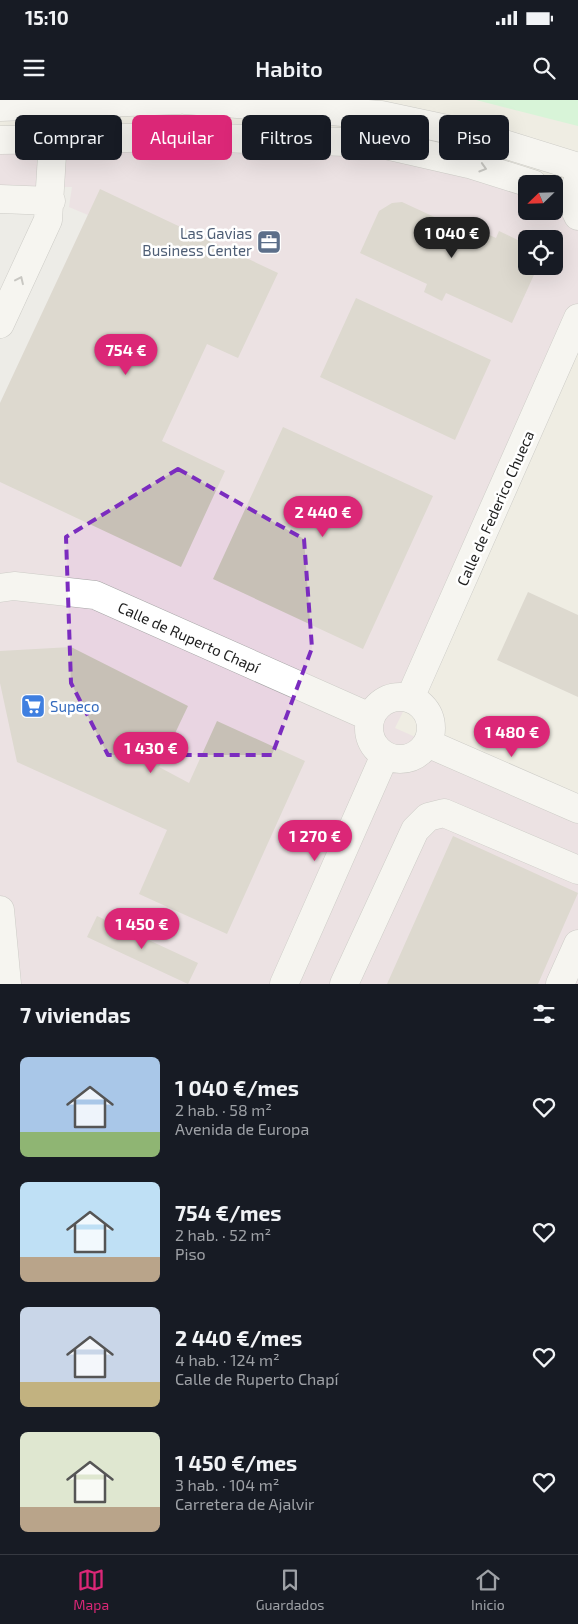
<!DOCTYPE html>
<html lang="es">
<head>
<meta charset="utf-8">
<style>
  :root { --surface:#171b24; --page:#242831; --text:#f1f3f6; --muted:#9ea1a6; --line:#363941; --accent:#db2777 }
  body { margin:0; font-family:"Exo 2",sans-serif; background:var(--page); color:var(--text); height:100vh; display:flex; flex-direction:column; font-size:19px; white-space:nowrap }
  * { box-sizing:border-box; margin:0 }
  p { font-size:16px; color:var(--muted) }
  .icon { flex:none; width:28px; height:28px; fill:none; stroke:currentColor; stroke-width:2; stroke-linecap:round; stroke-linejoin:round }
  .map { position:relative; height:884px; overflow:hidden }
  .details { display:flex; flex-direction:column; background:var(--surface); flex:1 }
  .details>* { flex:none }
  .guide { position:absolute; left:15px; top:15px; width:549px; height:45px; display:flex; gap:10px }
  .needle { width:32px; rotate:247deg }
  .tools { position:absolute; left:518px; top:75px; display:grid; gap:10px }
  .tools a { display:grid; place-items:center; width:45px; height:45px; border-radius:8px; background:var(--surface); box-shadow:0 5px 20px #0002; font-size:25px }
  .price { position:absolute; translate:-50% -42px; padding:0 11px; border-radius:18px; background:var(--accent); color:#fff; font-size:16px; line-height:32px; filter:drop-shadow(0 1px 2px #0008) }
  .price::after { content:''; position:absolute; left:50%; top:30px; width:15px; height:11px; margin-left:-8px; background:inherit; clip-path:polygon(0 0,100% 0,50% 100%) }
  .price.on { background:#222; color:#fff }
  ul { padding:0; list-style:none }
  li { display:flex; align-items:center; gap:15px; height:125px; padding:0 20px }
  li span { display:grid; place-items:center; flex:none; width:140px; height:100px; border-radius:8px; color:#555 }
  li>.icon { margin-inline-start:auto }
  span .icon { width:60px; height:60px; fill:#fffc; stroke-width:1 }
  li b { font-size:21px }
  h2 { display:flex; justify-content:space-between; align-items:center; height:60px; padding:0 20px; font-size:21px }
  .chip { padding:0 18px; border-radius:8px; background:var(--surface); box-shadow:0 5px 20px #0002; font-size:18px; line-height:45px }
  .chip.on { background:var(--accent); color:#fff }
  .status { display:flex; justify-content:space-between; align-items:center; height:35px; padding:0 25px; background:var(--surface); direction:ltr }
  .status svg { height:14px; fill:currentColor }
  header { display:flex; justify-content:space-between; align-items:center; height:65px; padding:0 20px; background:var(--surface); font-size:22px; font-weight:600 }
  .tab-bar { display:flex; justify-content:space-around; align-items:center; height:70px; border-top:1px solid var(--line); background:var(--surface); font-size:14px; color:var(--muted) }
  .tab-bar a { display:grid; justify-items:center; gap:2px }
  .tab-bar .on { color:var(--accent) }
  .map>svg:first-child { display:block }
  .industrial { fill:#e9d5e2; fill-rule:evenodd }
  .park { fill:#bdfcca }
  .parking { fill:#eaeaea }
  .building { fill:#c7c0b6 }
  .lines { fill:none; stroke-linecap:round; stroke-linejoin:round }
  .minor-casing { stroke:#a5a5a5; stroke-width:29 }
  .minor { stroke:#fff; stroke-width:28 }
  .oneway { stroke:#9a9a9a }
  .marked { fill:none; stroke:#7b2cbf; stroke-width:4; stroke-dasharray:10 6; stroke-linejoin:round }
  .labels { text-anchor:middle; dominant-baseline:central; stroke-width:5; stroke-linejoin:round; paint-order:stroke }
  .service-label { font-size:15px; fill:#4e5e75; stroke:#fff; text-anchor:end }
  .street-label { font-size:15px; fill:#1e1e1e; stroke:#fff }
  .shop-label { font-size:15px; fill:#366cbe; stroke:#fff; text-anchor:start }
</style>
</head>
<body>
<div class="status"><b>15:10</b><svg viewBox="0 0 49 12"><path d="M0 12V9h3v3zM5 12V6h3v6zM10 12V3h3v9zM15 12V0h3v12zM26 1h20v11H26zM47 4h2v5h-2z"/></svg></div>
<header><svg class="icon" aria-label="menu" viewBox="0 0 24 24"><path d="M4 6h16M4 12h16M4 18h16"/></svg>Habito<svg class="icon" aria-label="search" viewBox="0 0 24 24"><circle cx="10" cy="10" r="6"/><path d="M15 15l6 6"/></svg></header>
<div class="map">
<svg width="578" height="884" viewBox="0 0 578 884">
  <rect width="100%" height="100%" fill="#efede3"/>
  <path class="industrial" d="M 0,40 L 377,43 L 526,84 L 526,111 L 554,111 L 554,93 L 573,102 L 578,116 L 578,218 L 424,569 L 395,628 L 578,709 L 578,884 L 0,884 ZM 526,139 L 554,139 L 554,166 L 526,166 Z"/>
  <path class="park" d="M 476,0 L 578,0 L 578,26 L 574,25 Z"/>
  <path class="parking" d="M 0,86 L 72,87 L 69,107 L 88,115 L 0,304 Z"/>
  <path class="building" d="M 100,89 L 278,173 L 238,258 L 207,244 L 162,341 L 225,371 L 181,467 L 0,382 L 0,303 Z
    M 402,102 L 469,133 L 472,127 L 496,138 L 499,131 L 526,144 L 526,166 L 538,166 L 512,223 L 446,193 L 442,201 L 424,192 L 427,184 L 360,153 L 379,111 L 392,103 Z
    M 356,198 L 491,260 L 455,340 L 320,277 Z
    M 283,327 L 433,396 L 363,549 L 213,479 Z
    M 528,492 L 578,515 L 578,597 L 497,560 Z
    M 71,547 L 188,606 L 159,667 L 189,683 L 217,621 L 305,661 L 227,834 L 139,794 L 167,730 L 17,662 L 0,583 L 0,551 Z
    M 453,736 L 578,793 L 538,884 L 387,884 Z
    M 97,816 L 198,863 L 188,884 L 87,837 Z"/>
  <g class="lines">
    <defs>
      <path id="minor" d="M 185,0 L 381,15 L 475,35 L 578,67
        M 0,7 L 180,0
        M 0,40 L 188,37 L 377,43 L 469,64 L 533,84
        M 578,80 C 573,92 571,104 578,116
        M 0,99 L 51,101
        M 0,224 L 48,120 L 53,39
        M 0,488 L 14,486 L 95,495 L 370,617
        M369 628a31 31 0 1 1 62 0a31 31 0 1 1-62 0Z
        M 410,598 L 578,218
        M 427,643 L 578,709
        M 0,810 L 7,884
        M 284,884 L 385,655
        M 344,884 L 415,730 L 428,717 L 444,713 L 578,770
        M 560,884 L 578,844"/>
    </defs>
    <use href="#minor" class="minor-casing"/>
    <use href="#minor" class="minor"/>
  </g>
  <defs><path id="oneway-chevron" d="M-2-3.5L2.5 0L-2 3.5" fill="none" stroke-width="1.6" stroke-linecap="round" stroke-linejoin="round" transform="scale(1.25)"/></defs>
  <g class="oneway">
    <use href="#oneway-chevron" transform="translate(483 68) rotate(17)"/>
    <use href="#oneway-chevron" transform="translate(20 180) rotate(-65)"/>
  </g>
  <path d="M0 0H578V884H0ZM 178,369 L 304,439 L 312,548 L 272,655 L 108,655 L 71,583 L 66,437 Z" fill="#efede3" fill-opacity=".55" fill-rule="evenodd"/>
  <path class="marked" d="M 178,369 L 304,439 L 312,548 L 272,655 L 108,655 L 71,583 L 66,437 Z"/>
  <defs>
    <symbol id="office-square" viewBox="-11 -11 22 22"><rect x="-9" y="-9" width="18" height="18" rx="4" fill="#5c6f8a" stroke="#fff"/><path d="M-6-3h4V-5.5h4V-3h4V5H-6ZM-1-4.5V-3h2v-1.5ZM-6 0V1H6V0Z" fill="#fff"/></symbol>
    <symbol id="supermarket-square" viewBox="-11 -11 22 22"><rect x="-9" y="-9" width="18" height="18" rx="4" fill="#3f7fe0" stroke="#fff"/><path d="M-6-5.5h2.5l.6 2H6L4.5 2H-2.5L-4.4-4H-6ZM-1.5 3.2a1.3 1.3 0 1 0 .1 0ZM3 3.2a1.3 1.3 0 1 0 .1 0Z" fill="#fff"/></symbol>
  </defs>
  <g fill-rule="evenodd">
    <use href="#office-square" x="255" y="128" width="28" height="28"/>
    <use href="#supermarket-square" x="19" y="592" width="28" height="28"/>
  </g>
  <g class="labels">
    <g class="service-label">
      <text x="252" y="133">Las Gavias<tspan x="252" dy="17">Business Center</tspan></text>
    </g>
    <g class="street-label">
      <text transform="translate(495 408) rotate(-66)">Calle de Federico Chueca</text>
      <text transform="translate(189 537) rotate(24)">Calle de Ruperto Chapí</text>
    </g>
    <g class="shop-label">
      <text x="50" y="606">Supeco</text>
    </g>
  </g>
</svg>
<div class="tools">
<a><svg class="needle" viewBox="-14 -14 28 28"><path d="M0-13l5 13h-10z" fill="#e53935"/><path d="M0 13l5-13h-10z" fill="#9ea1a6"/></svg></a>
<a><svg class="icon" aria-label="locate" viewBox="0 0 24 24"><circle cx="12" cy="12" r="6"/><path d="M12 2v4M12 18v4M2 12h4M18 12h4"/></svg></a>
</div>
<b class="price on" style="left:452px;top:159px">1 040 €</b>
<b class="price" style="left:126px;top:276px">754 €</b>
<b class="price" style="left:323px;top:438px">2 440 €</b>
<b class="price" style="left:512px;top:658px">1 480 €</b>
<b class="price" style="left:151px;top:674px">1 430 €</b>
<b class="price" style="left:315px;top:762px">1 270 €</b>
<b class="price" style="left:142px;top:850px">1 450 €</b>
<div class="guide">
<a class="chip">Comprar</a>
<a class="chip on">Alquilar</a>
<a class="chip">Filtros</a>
<a class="chip">Nuevo</a>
<a class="chip">Piso</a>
</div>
</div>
<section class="details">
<h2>7 viviendas<svg class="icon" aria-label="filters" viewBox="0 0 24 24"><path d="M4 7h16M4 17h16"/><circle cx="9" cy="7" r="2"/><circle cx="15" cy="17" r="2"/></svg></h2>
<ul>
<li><span style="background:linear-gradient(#a9c7e8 75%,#8fb573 0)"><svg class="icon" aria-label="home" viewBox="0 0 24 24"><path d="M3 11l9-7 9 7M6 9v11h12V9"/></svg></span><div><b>1 040 €/mes</b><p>2 hab. · 58 m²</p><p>Avenida de Europa</p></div><svg class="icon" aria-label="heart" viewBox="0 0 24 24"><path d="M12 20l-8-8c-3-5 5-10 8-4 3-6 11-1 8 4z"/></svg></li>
<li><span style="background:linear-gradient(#bfe0f5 75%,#b9a48a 0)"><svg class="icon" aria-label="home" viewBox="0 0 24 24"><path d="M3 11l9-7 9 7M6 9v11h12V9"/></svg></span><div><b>754 €/mes</b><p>2 hab. · 52 m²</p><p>Piso</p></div><svg class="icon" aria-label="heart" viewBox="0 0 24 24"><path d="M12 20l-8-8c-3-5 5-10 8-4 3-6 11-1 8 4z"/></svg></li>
<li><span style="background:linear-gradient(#c9d6e8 75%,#c2b280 0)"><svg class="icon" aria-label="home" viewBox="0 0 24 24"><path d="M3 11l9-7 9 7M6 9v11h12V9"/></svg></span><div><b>2 440 €/mes</b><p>4 hab. · 124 m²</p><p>Calle de Ruperto Chapí</p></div><svg class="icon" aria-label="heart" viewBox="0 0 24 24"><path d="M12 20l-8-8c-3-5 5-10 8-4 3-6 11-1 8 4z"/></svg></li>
<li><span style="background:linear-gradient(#dfe7d0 75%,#b9a48a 0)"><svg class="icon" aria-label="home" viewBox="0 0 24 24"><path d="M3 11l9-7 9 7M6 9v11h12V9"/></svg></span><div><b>1 450 €/mes</b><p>3 hab. · 104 m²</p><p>Carretera de Ajalvir</p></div><svg class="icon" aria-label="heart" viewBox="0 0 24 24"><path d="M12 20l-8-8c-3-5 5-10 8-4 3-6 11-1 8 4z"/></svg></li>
</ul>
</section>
<nav class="tab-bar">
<a class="on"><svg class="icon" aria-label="map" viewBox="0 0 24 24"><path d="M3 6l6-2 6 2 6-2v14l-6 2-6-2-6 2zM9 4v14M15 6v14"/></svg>Mapa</a>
<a><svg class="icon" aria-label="saved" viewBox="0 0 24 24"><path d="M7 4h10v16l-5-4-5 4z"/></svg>Guardados</a>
<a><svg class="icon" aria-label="home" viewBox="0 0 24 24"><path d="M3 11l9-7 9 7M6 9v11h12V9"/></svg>Inicio</a>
</nav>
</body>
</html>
